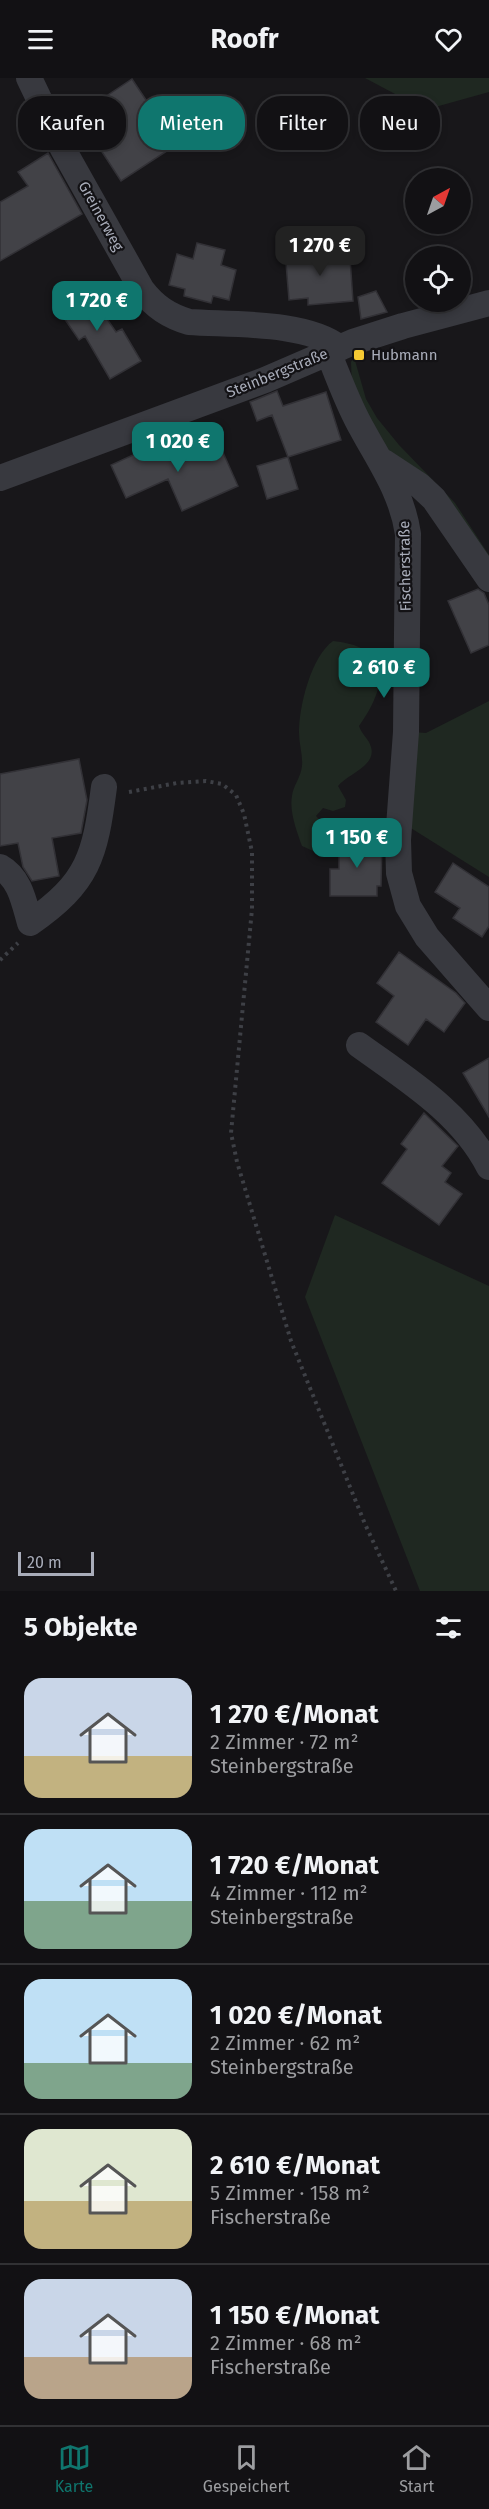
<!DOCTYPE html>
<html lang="de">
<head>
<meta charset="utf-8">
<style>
  :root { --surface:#121114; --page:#1f1f22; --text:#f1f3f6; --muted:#9c9da0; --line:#313134; --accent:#0f766e }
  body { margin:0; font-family:"Fira Sans",sans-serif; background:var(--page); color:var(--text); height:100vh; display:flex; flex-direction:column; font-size:22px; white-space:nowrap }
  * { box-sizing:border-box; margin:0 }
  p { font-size:20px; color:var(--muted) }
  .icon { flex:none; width:33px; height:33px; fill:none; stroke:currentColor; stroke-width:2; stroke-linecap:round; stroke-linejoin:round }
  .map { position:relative; height:1513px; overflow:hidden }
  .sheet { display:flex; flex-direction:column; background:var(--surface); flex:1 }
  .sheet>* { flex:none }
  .guide { position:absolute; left:18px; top:18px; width:453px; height:54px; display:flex; gap:12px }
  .needle { width:39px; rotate:40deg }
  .fabs { position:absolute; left:405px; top:90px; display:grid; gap:12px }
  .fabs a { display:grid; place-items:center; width:66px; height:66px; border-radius:50%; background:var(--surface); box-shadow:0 3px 9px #0003,0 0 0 2px var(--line); font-size:30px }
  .scale { position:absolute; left:18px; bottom:15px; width:76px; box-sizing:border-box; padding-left:6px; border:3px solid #a9adba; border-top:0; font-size:16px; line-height:21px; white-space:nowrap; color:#a9adba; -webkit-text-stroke:4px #131215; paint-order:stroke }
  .price { position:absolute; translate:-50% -51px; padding:0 14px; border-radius:12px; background:var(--accent); color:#fff; font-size:20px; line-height:39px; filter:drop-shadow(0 2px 3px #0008) }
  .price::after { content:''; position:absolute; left:50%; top:36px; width:18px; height:14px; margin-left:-9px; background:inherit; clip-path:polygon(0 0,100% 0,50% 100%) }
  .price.current { background:#222; color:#fff }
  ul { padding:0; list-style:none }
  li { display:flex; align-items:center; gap:18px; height:150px; padding:0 24px }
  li+li { border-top:2px solid var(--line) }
  li span { display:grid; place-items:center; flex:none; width:168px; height:120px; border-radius:18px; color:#555 }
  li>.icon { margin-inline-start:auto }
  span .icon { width:72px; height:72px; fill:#fffc; stroke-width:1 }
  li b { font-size:26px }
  h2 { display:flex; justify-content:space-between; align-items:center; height:72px; padding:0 24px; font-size:26px }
  .chip { padding:0 21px; border-radius:24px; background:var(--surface); box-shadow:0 3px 9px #0003,0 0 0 2px var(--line); font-size:21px; line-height:54px }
  .chip.current { background:var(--accent); color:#fff }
  header { display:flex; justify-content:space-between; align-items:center; height:78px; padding:0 24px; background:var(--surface); font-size:27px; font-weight:700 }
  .tab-bar { display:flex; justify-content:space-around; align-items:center; height:84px; border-top:2px solid var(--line); background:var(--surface); font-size:16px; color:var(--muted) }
  .tab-bar a { display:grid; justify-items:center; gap:3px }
  .tab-bar .current { color:var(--accent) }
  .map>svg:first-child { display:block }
  .green { fill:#1f2821 }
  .building { fill:#424247; stroke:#323136; stroke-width:1.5 }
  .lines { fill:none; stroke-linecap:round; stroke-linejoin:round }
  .path { stroke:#3e4046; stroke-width:4; stroke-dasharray:3 4.5; stroke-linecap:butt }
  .minor { stroke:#38393f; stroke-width:26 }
  .poi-dot { fill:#f6c933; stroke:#131215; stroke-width:2 }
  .labels { text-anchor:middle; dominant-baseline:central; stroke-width:4.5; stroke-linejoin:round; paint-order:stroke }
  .street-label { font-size:15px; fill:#a9adba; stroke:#131215 }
  .poi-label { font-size:15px; fill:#a9adba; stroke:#131215; text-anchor:start }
</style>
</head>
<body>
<header><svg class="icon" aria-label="menu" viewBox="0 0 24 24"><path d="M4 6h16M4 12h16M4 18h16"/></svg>Roofr<svg class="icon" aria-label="heart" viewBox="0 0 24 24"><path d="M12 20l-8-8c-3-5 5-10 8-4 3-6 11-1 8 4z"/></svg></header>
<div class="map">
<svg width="489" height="1513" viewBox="0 0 489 1513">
  <rect width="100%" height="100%" fill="#18171a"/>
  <path class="green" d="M 365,0 L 489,0 L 489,14 L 403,38 L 397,17 Z
    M 354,279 L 366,321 L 377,340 L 399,367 L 455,425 L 489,477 L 489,491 L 382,366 L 352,311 L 351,284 Z
    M 333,563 C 393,569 388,607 359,648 C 362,657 369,661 371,669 C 377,688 346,697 338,708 L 346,722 L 345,729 L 333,733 L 323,730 L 316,738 L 328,751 L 322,767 L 313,773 L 302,768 C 297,754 289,733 292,718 C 293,708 301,699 302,688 C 303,677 299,666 299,655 C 299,628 311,579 333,563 Z
    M 489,623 L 489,799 L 406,747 L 412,654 L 426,655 Z
    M 335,1137 L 489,1208 L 489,1513 L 420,1513 L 305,1219 Z"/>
  <path class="building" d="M 132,1 L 176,67 L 121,103 L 78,37 Z
    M 48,75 L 82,136 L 0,183 L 0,124 L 28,108 L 18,94 Z
    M 197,165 L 225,172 L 221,187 L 236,192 L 229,222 L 213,218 L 211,225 L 184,218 L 185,211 L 169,207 L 177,176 L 193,181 Z
    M 333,166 L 334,182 L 350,180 L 353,223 L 308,227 L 308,220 L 289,222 L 286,185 L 303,184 L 302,168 Z
    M 76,208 L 84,220 L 90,216 L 116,254 L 122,251 L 141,283 L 110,301 L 85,258 L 79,262 L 53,224 Z
    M 376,213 L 387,234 L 361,241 L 358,219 Z
    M 277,313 L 283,328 L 326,314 L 341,362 L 288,379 L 272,337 L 257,343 L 250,324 Z
    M 217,361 L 238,408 L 182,433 L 168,401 L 126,420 L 111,387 L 157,366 L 163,378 L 184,369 L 186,375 Z
    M 288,379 L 298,411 L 267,421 L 257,388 Z
    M 478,511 L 484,515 L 489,527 L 489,567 L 471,575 L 448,523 Z
    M 79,681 L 87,722 L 81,755 L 52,760 L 59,798 L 32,803 L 23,789 L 18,765 L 0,768 L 0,696 Z
    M 339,763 L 382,763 L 381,808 L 377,808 L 377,818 L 330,818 L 330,791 L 339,791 Z
    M 453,785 L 489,809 L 489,848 L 482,859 L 453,840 L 460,830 L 435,814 Z
    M 399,874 L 456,915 L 465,925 L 444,954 L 426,941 L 408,967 L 376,944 L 394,918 L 377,905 Z
    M 489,980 L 489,1039 L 463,995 Z
    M 424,1035 L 458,1068 L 442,1088 L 451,1095 L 445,1104 L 462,1116 L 439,1147 L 382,1105 L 407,1071 L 401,1066 Z"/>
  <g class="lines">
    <path class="path" d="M 129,714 L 177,705 L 206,703 L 222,706 L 236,717 L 244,736 L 252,774 L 252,831 L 231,1055 L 237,1084 L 291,1263 L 365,1446 L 396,1513
      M 0,882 L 18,865"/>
    <path class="minor" d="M 29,0 L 63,71 L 142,212 C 155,229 169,238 189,244 C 232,247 306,243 340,270
      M 328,274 C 339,300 348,327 362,351 C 381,386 402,415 408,456 L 406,654 L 398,762 L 399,795 L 408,828 L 427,859 L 489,930
      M 384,384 L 419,407 L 434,421 L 489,501
      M 0,400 L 265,302 L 353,264 L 403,248 L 489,225
      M 0,789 C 20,800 24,824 30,845 C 89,804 95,778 104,709
      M 359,967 C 406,1001 462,1035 489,1089"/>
  </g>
  <rect class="poi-dot" x="353" y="271" width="12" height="12" rx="3"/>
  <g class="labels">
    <g class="street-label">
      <text transform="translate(101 138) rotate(61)">Greinerweg</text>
      <text transform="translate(277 295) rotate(-22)">Steinbergstraße</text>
      <text transform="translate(405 488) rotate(-91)">Fischerstraße</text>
    </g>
    <g class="poi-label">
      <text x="371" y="277">Hubmann</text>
    </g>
  </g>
</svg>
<div class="fabs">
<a><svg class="needle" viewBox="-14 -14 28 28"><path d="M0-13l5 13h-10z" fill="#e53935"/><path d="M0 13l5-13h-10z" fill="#9c9da0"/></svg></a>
<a><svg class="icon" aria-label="locate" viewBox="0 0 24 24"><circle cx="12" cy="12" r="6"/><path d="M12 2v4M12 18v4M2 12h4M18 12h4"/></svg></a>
</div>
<div class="scale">20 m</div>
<b class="price current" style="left:320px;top:199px">1 270 €</b>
<b class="price" style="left:97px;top:254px">1 720 €</b>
<b class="price" style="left:178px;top:395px">1 020 €</b>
<b class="price" style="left:384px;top:621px">2 610 €</b>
<b class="price" style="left:357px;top:791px">1 150 €</b>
<div class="guide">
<a class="chip">Kaufen</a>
<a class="chip current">Mieten</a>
<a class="chip">Filter</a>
<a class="chip">Neu</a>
</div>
</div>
<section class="sheet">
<h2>5 Objekte<svg class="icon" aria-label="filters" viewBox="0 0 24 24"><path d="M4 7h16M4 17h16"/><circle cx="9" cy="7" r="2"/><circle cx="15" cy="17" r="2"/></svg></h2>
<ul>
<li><span style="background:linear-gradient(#c9d6e8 65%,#c2b280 0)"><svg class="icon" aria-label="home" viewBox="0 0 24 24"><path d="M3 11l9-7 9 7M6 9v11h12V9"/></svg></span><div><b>1 270 €/Monat</b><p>2 Zimmer · 72 m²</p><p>Steinbergstraße</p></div></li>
<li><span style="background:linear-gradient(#bfe0f5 60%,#7fa58c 0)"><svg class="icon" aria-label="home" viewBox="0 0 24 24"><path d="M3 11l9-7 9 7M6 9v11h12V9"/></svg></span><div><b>1 720 €/Monat</b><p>4 Zimmer · 112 m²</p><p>Steinbergstraße</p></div></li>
<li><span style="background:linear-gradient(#bfe0f5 70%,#7fa58c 0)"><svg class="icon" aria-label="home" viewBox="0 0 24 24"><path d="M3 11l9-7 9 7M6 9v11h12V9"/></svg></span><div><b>1 020 €/Monat</b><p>2 Zimmer · 62 m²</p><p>Steinbergstraße</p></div></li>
<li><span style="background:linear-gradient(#dfe7d0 60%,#c2b280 0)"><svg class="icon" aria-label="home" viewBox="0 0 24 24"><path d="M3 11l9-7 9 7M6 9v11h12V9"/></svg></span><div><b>2 610 €/Monat</b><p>5 Zimmer · 158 m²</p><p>Fischerstraße</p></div></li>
<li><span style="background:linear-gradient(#c9d6e8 65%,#b9a48a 0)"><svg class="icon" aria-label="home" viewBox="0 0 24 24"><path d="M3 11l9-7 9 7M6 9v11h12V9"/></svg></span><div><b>1 150 €/Monat</b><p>2 Zimmer · 68 m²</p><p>Fischerstraße</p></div></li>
</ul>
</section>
<nav class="tab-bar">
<a class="current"><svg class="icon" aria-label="map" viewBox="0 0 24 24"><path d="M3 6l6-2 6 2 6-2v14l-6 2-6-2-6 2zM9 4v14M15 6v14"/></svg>Karte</a>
<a><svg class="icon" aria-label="saved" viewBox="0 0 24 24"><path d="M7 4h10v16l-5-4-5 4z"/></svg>Gespeichert</a>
<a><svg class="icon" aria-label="home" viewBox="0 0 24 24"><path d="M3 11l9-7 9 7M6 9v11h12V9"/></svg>Start</a>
</nav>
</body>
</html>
